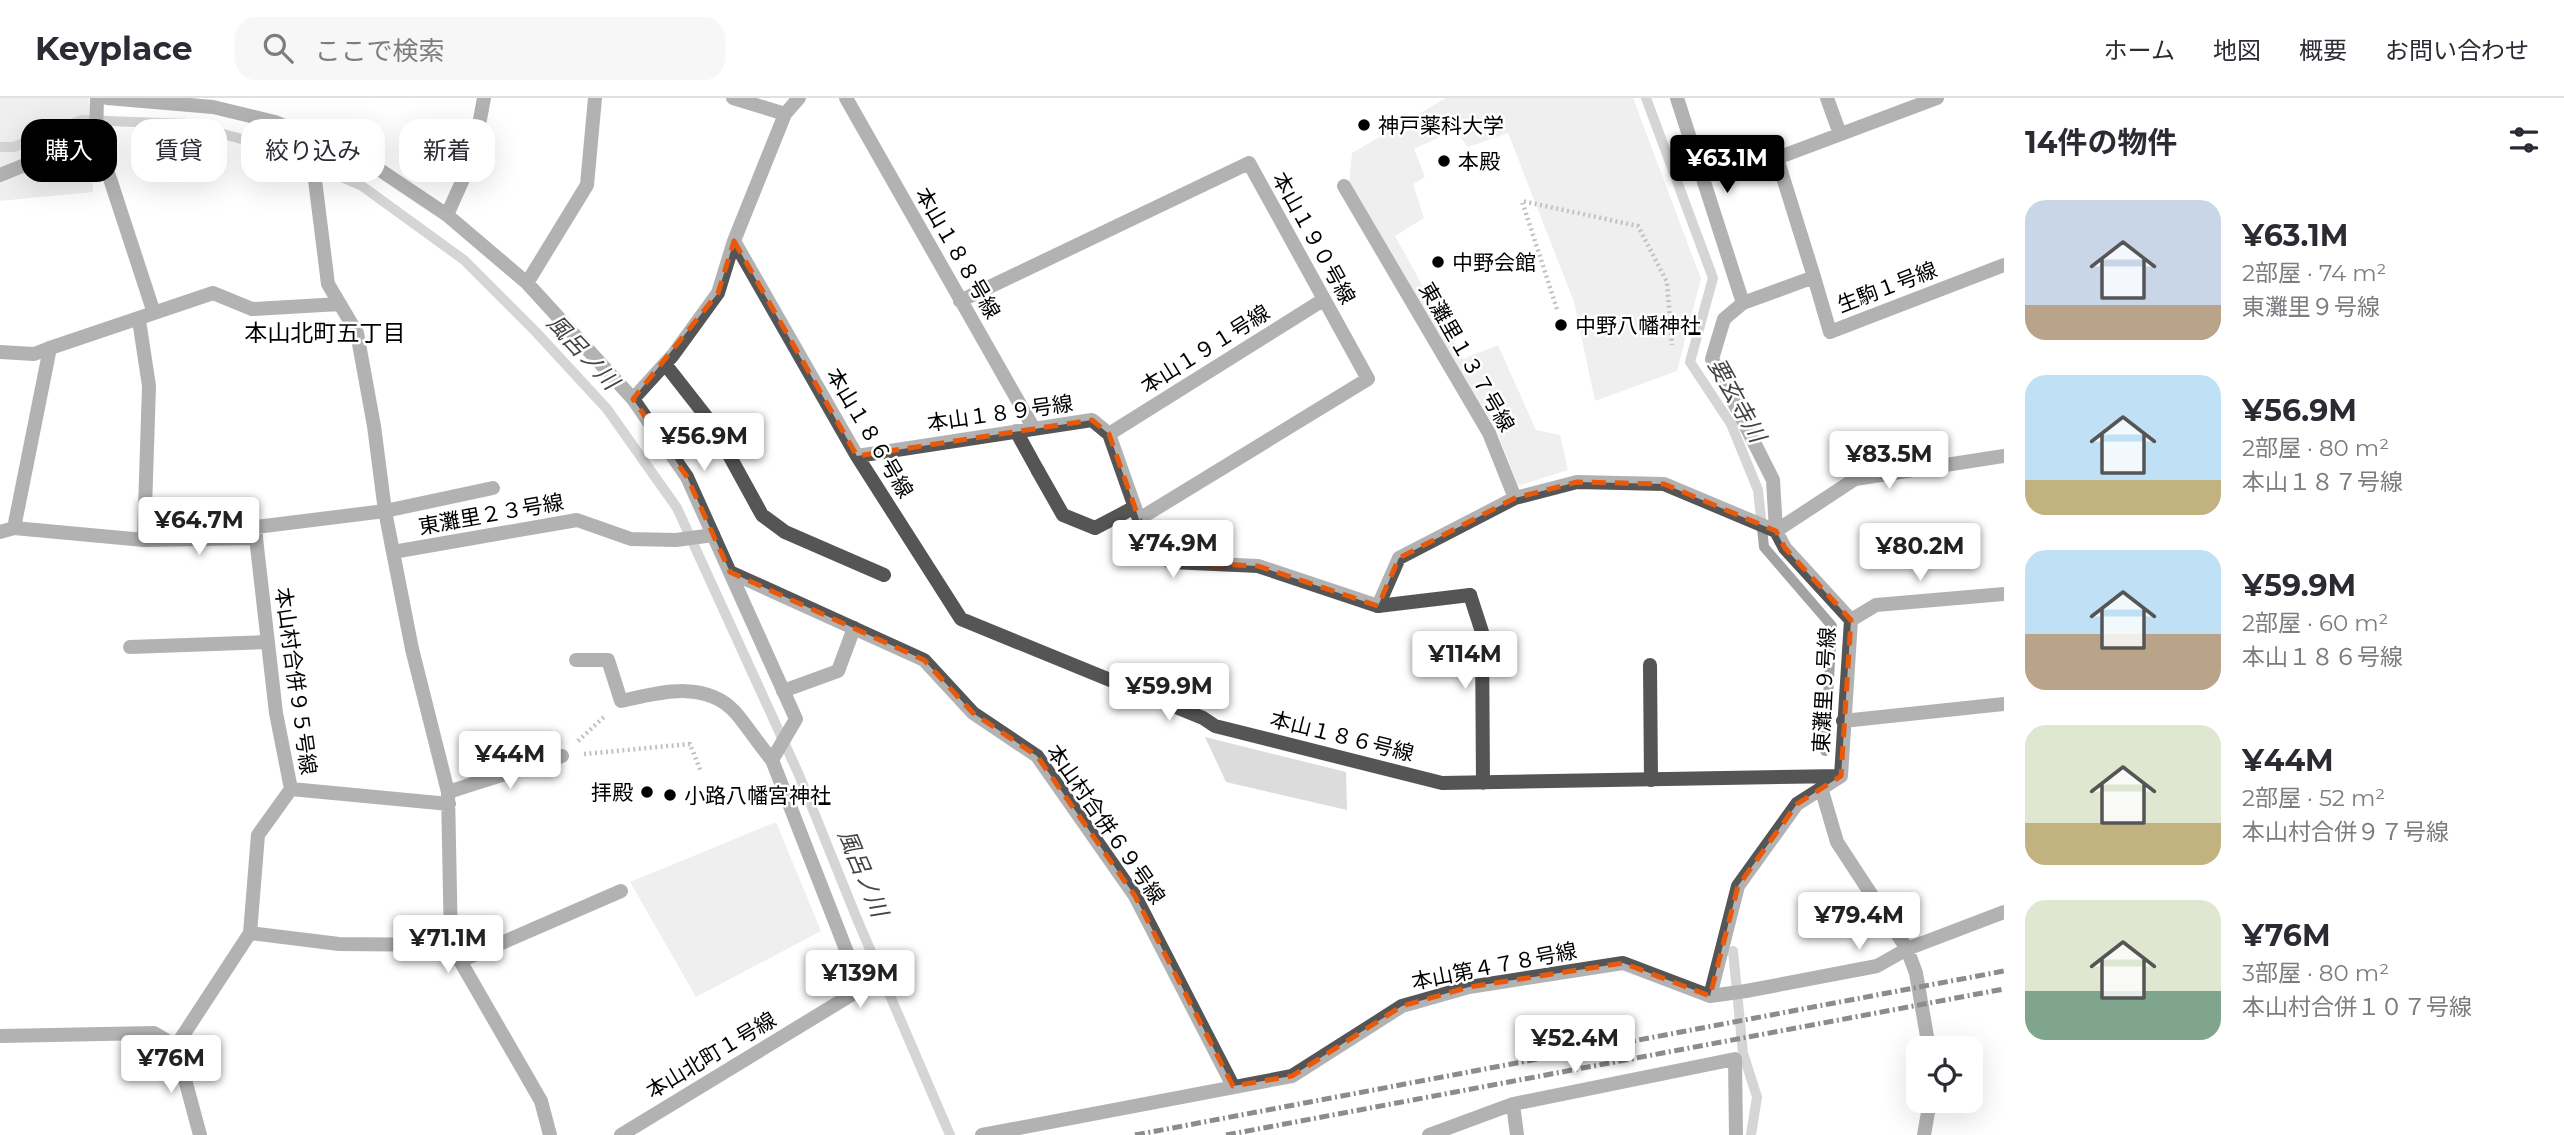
<!DOCTYPE html>
<html lang="ja">
<head>
<meta charset="utf-8">
<style>
  :root { --surface:#fff; --page:#f7f7f7; --text:#2b2b33; --muted:#7c7c81; --line:#e1e1e2; --accent:#000 }
  body { margin:0; font-family:Montserrat,"Noto Sans JP",sans-serif; background:var(--page); color:var(--text); height:100vh; display:flex; flex-direction:column; font-size:26px; white-space:nowrap }
  * { box-sizing:border-box; margin:0 }
  p { font-size:23px; color:var(--muted) }
  .icon { flex:none; width:38px; height:38px; fill:none; stroke:currentColor; stroke-width:2; stroke-linecap:round; stroke-linejoin:round }
  .map { position:relative; flex:1; overflow:hidden }
  .details { display:flex; flex-direction:column; background:var(--surface); width:560px }
  .details>* { flex:none }
  .top-card { position:absolute; left:21px; top:21px; width:665px; height:63px; display:flex; gap:14px }
  .controls { position:absolute; left:1906px; top:938px; display:grid; gap:14px }
  .controls a { display:grid; place-items:center; width:77px; height:77px; border-radius:14px; background:var(--surface); box-shadow:0 7px 28px #0002; font-size:35px }
  .price { position:absolute; translate:-50% -60px; padding:0 16px; border-radius:7px; background:#fff; color:#222; font-size:23px; line-height:46px; filter:drop-shadow(0 2px 4px #0008) }
  .price::after { content:''; position:absolute; left:50%; top:42px; width:21px; height:16px; margin-left:-10px; background:inherit; clip-path:polygon(0 0,100% 0,50% 100%) }
  .price.selected { background:var(--accent); color:#fff }
  ul { padding:0; list-style:none }
  li { display:flex; align-items:center; gap:21px; height:175px; padding:0 21px }
  li span { display:grid; place-items:center; flex:none; width:196px; height:140px; border-radius:21px; color:#555 }
  li>.icon { margin-inline-start:auto }
  span .icon { width:84px; height:84px; fill:#fffc; stroke-width:1 }
  li b { font-size:30px }
  h2 { display:flex; justify-content:space-between; align-items:center; height:84px; padding:0 21px; font-size:30px }
  .chip { padding:0 24px; border-radius:21px; background:var(--surface); box-shadow:0 7px 28px #0002; font-size:24px; line-height:63px }
  .chip.selected { background:var(--accent); color:#fff }
  header { display:flex; align-items:center; gap:42px; box-sizing:border-box; height:98px; padding:0 35px; background:var(--surface); border-bottom:2px solid var(--line) }
  header strong { font-size:33px }
  nav { display:flex; gap:38px; margin-inline-start:auto; font-size:24px }
  .search { width:490px; height:63px; background:var(--page); display:flex; align-items:center; gap:18px; box-sizing:border-box; padding:0 24px; border-radius:21px; color:var(--muted); font-size:26px }
  main { display:flex; flex:1; min-height:0 }
  .map>svg:first-child { display:block }
  .green { fill:#dcdcdc }
  .lines { fill:none; stroke-linecap:round; stroke-linejoin:round }
  .stream { stroke:#a3a3a3; stroke-width:10 }
  .path { stroke:#777; stroke-width:4.5; stroke-dasharray:2 3.5; stroke-linecap:butt }
  .lane { stroke:#555; stroke-width:14 }
  .street { stroke:#555; stroke-width:14 }
  .rail { stroke:#000; stroke-width:5; stroke-dasharray:10 3.5 2 3.5; stroke-linecap:butt }
  .marked { fill:none; stroke:#e8590c; stroke-width:5; stroke-dasharray:14 9; stroke-linejoin:round }
  .poi-dot { fill:#000; stroke:#fff; stroke-width:2.5 }
  .labels { text-anchor:middle; dominant-baseline:central; stroke-width:5; stroke-linejoin:round; paint-order:stroke }
  .poi-label { font-size:21px; fill:#000; stroke:#fff; text-anchor:start }
  .street-label { font-size:21px; fill:#000; stroke:#fff }
  .neighbourhood-label { font-size:23px; fill:#000; stroke:#fff }
  .water-label { font-size:23px; font-style:italic; fill:#444; stroke:#fff }
</style>
</head>
<body>
<header>
<strong>Keyplace</strong>
<div class="search"><svg class="icon" aria-label="search" viewBox="0 0 24 24"><circle cx="10" cy="10" r="6"/><path d="M15 15l6 6"/></svg>ここで検索</div>
<nav><a>ホーム</a><a>地図</a><a>概要</a><a>お問い合わせ</a></nav>
</header>
<main>
<div class="map">
<svg width="2004" height="1037" viewBox="0 0 2004 1037">
  <rect width="100%" height="100%" fill="#fff"/>
  <path class="green" d="M 0,0 L 89,0 L 93,94 L 0,103 Z
    M 1446,0 L 1633,0 L 1701,181 L 1677,273 L 1595,303 L 1574,204 L 1508,35 L 1468,49 L 1455,32 L 1414,51 L 1425,79 L 1413,86 L 1424,120 L 1395,138 L 1463,261 L 1498,247 L 1536,332 L 1560,337 L 1568,372 L 1518,388 L 1497,333 L 1349,87 L 1352,55 Z
    M 1205,639 L 1346,674 L 1347,712 L 1226,684 Z
    M 776,724 L 821,833 L 696,899 L 630,784 Z"/>
  <g class="lines">
    <path class="stream" d="M 1646,0 L 1713,180 L 1690,264 L 1731,326 L 1758,392 L 1764,449 L 1832,528 L 1825,653
      M 0,49 L 14,49 L 82,22 L 187,26 L 278,51 L 362,88 L 464,162 L 536,234 L 607,311 L 677,410 L 799,677 L 857,821 L 950,1037
      M 1733,853 L 1743,955 L 1757,999 L 1751,1037"/>
    <path class="path" d="M 1557,211 L 1522,103 L 1638,128 L 1667,184 L 1672,247
      M 578,643 L 605,618
      M 584,656 L 690,646 L 701,674"/>
    <path class="lane" d="M 1777,60 L 1814,179
      M 0,77 L 96,38 L 154,215
      M 315,82 L 328,186 L 357,235 L 374,328 L 385,413 L 412,551 L 448,694
      M 139,222 L 149,288 L 144,442
      M 1016,333 L 1038,373
      M 385,413 L 493,390
      M 14,430 L 50,250 L 213,195 L 252,211 L 340,206
      M 393,454 L 577,422 L 631,441 L 676,442 L 713,437
      M 1378,508 L 1470,497
      M 130,549 L 267,544
      M 576,562 L 608,562 L 621,603 C 658,595 705,581 735,614 C 748,629 759,647 772,662
      M 1650,567 L 1651,682
      M 783,593 L 838,573 L 854,530
      M 460,863 L 621,793"/>
    <path class="street" d="M 107,0 L 213,9 L 275,24 L 371,66 L 447,117 L 527,185 L 633,301 L 687,379 L 796,621 L 772,662 L 852,867 L 851,897 L 621,1037
      M 733,0 L 785,16
      M 846,0 L 1034,331
      M 1677,0 L 1743,205
      M 1827,0 L 1840,36
      M 96,38 L 97,0
      M 1777,60 L 1937,0
      M 1344,88 L 1489,335 L 1515,400 L 1577,384 L 1664,386 L 1776,433 L 1855,381 L 2004,358
      M 447,117 L 473,59 L 484,0
      M 734,143 L 857,358 L 961,521 L 1203,620 L 1215,628 L 1442,685 L 1841,678
      M 527,185 L 587,87 L 595,0
      M 960,203 L 1249,65 L 1368,281 L 1139,421
      M 0,254 L 34,256 L 50,250
      M 665,266 L 712,326 L 762,417 L 785,434 L 884,477
      M 633,301 L 673,257 L 718,195 L 734,143 L 785,16 L 799,0
      M 1109,336 L 1323,202
      M 857,358 L 1092,322 L 1109,336 L 1139,421 L 1170,464 L 1258,468 L 1378,508 L 1399,460 L 1515,400
      M 1038,373 L 1063,417 L 1095,430 L 1135,409
      M 0,434 L 14,430 L 144,442 L 256,440 L 256,429 L 385,413
      M 256,440 L 276,615 L 291,691
      M 730,474 L 924,562 L 973,615 L 1037,658 L 1135,798 L 1233,988
      M 1470,497 L 1482,534 L 1483,685
      M 1851,522 L 1876,507 L 2004,496
      M 1843,623 L 2004,606
      M 1822,693 L 1837,744 L 1907,851 L 1916,875 L 1929,950
      M 250,835 L 339,846 L 451,847
      M 1710,898 L 1738,788 L 1797,706 L 1841,678 L 1851,522 L 1785,450 L 1776,433 L 1773,382 L 1712,261 L 1724,221 L 1743,205 L 1814,179 L 1830,234 L 2004,167
      M 0,938 L 154,935 L 176,948
      M 176,948 L 250,835 L 258,737 L 291,691 L 449,706
      M 176,948 L 200,1037
      M 1513,1006 L 1517,1037
      M 550,1037 L 541,1003 L 451,847 L 448,694 L 562,658
      M 982,1037 L 1292,978 L 1402,908 L 1469,889 L 1623,865 L 1710,898 L 1746,893 L 1877,868 L 1907,851 L 2004,814
      M 1429,1037 L 1513,1006 L 1735,961 L 1736,1037
      M 1924,1037 L 1930,1003"/>
    <path class="rail" d="M 1135,1037 L 2004,873
      M 1226,1037 L 2004,891"/>
  </g>
  <path d="M0 0H2004V1037H0ZM 734,143 L 857,358 L 1092,322 L 1109,336 L 1139,421 L 1170,464 L 1258,468 L 1378,508 L 1399,460 L 1515,400 L 1577,384 L 1664,386 L 1776,433 L 1785,450 L 1851,522 L 1841,678 L 1797,706 L 1738,788 L 1710,898 L 1623,865 L 1469,889 L 1402,908 L 1292,978 L 1233,988 L 1135,798 L 1037,658 L 973,615 L 924,562 L 730,474 L 687,379 L 633,301 L 718,195 Z" fill="#fff" fill-opacity=".55" fill-rule="evenodd"/>
  <path class="marked" d="M 734,143 L 857,358 L 1092,322 L 1109,336 L 1139,421 L 1170,464 L 1258,468 L 1378,508 L 1399,460 L 1515,400 L 1577,384 L 1664,386 L 1776,433 L 1785,450 L 1851,522 L 1841,678 L 1797,706 L 1738,788 L 1710,898 L 1623,865 L 1469,889 L 1402,908 L 1292,978 L 1233,988 L 1135,798 L 1037,658 L 973,615 L 924,562 L 730,474 L 687,379 L 633,301 L 718,195 Z"/>
  <g class="poi-dot">
    <circle cx="1364" cy="27" r="7"/>
    <circle cx="1444" cy="63" r="7"/>
    <circle cx="1438" cy="164" r="7"/>
    <circle cx="1561" cy="227" r="7"/>
    <circle cx="647" cy="694" r="7"/>
    <circle cx="670" cy="697" r="7"/>
  </g>
  <g class="labels">
    <g class="poi-label">
      <text x="1378" y="27">神戸薬科大学</text>
      <text x="1458" y="63">本殿</text>
      <text x="1452" y="164">中野会館</text>
      <text x="1575" y="227">中野八幡神社</text>
      <text x="633" y="694" text-anchor="end">拝殿</text>
      <text x="684" y="697">小路八幡宮神社</text>
    </g>
    <g class="street-label">
      <text transform="translate(1314 140) rotate(61)">本山１９０号線</text>
      <text transform="translate(958 155) rotate(60)">本山１８８号線</text>
      <text transform="translate(1887 189) rotate(-21)">生駒１号線</text>
      <text transform="translate(1205 251) rotate(-32)">本山１９１号線</text>
      <text transform="translate(1467 259) rotate(60)">東灘里１３７号線</text>
      <text transform="translate(1000 315) rotate(-8)">本山１８９号線</text>
      <text transform="translate(870 335) rotate(59)">本山１８６号線</text>
      <text transform="translate(491 416) rotate(-10)">東灘里２３号線</text>
      <text transform="translate(296 583) rotate(82)">本山村合併９５号線</text>
      <text transform="translate(1824 592) rotate(-87)">東灘里９号線</text>
      <text transform="translate(1342 638) rotate(14)">本山１８６号線</text>
      <text transform="translate(1106 726) rotate(55)">本山村合併６９号線</text>
      <text transform="translate(1494 868) rotate(-11)">本山第４７８号線</text>
      <text transform="translate(711 957) rotate(-31)">本山北町１号線</text>
    </g>
    <g class="neighbourhood-label">
      <text x="325" y="235">本山北町五丁目</text>
    </g>
    <g class="water-label">
      <text transform="translate(583 254) rotate(47)">風呂ノ川</text>
      <text transform="translate(1737 302) rotate(61)">要玄寺川</text>
      <text transform="translate(863 775) rotate(67)">風呂ノ川</text>
    </g>
  </g>
</svg>
<div class="controls">
<a><svg class="icon" aria-label="locate" viewBox="0 0 24 24"><circle cx="12" cy="12" r="6"/><path d="M12 2v4M12 18v4M2 12h4M18 12h4"/></svg></a>
</div>
<b class="price selected" style="left:1727px;top:97px">¥63.1M</b>
<b class="price" style="left:704px;top:375px">¥56.9M</b>
<b class="price" style="left:1889px;top:393px">¥83.5M</b>
<b class="price" style="left:199px;top:459px">¥64.7M</b>
<b class="price" style="left:1173px;top:482px">¥74.9M</b>
<b class="price" style="left:1920px;top:485px">¥80.2M</b>
<b class="price" style="left:1465px;top:593px">¥114M</b>
<b class="price" style="left:1169px;top:625px">¥59.9M</b>
<b class="price" style="left:510px;top:693px">¥44M</b>
<b class="price" style="left:1859px;top:854px">¥79.4M</b>
<b class="price" style="left:448px;top:877px">¥71.1M</b>
<b class="price" style="left:860px;top:912px">¥139M</b>
<b class="price" style="left:1575px;top:977px">¥52.4M</b>
<b class="price" style="left:171px;top:997px">¥76M</b>
<div class="top-card">
<a class="chip selected">購入</a>
<a class="chip">賃貸</a>
<a class="chip">絞り込み</a>
<a class="chip">新着</a>
</div>
</div>
<section class="details">
<h2>14件の物件<svg class="icon" aria-label="filters" viewBox="0 0 24 24"><path d="M4 7h16M4 17h16"/><circle cx="9" cy="7" r="2"/><circle cx="15" cy="17" r="2"/></svg></h2>
<ul>
<li><span style="background:linear-gradient(#c9d6e8 75%,#b9a48a 0)"><svg class="icon" aria-label="home" viewBox="0 0 24 24"><path d="M3 11l9-7 9 7M6 9v11h12V9"/></svg></span><div><b>¥63.1M</b><p>2部屋 · 74 m²</p><p>東灘里９号線</p></div></li>
<li><span style="background:linear-gradient(#bfe0f5 75%,#c2b280 0)"><svg class="icon" aria-label="home" viewBox="0 0 24 24"><path d="M3 11l9-7 9 7M6 9v11h12V9"/></svg></span><div><b>¥56.9M</b><p>2部屋 · 80 m²</p><p>本山１８７号線</p></div></li>
<li><span style="background:linear-gradient(#bfe0f5 60%,#b9a48a 0)"><svg class="icon" aria-label="home" viewBox="0 0 24 24"><path d="M3 11l9-7 9 7M6 9v11h12V9"/></svg></span><div><b>¥59.9M</b><p>2部屋 · 60 m²</p><p>本山１８６号線</p></div></li>
<li><span style="background:linear-gradient(#dfe7d0 70%,#c2b280 0)"><svg class="icon" aria-label="home" viewBox="0 0 24 24"><path d="M3 11l9-7 9 7M6 9v11h12V9"/></svg></span><div><b>¥44M</b><p>2部屋 · 52 m²</p><p>本山村合併９７号線</p></div></li>
<li><span style="background:linear-gradient(#dfe7d0 65%,#7fa58c 0)"><svg class="icon" aria-label="home" viewBox="0 0 24 24"><path d="M3 11l9-7 9 7M6 9v11h12V9"/></svg></span><div><b>¥76M</b><p>3部屋 · 80 m²</p><p>本山村合併１０７号線</p></div></li>
</ul>
</section>
</main>
</body>
</html>
